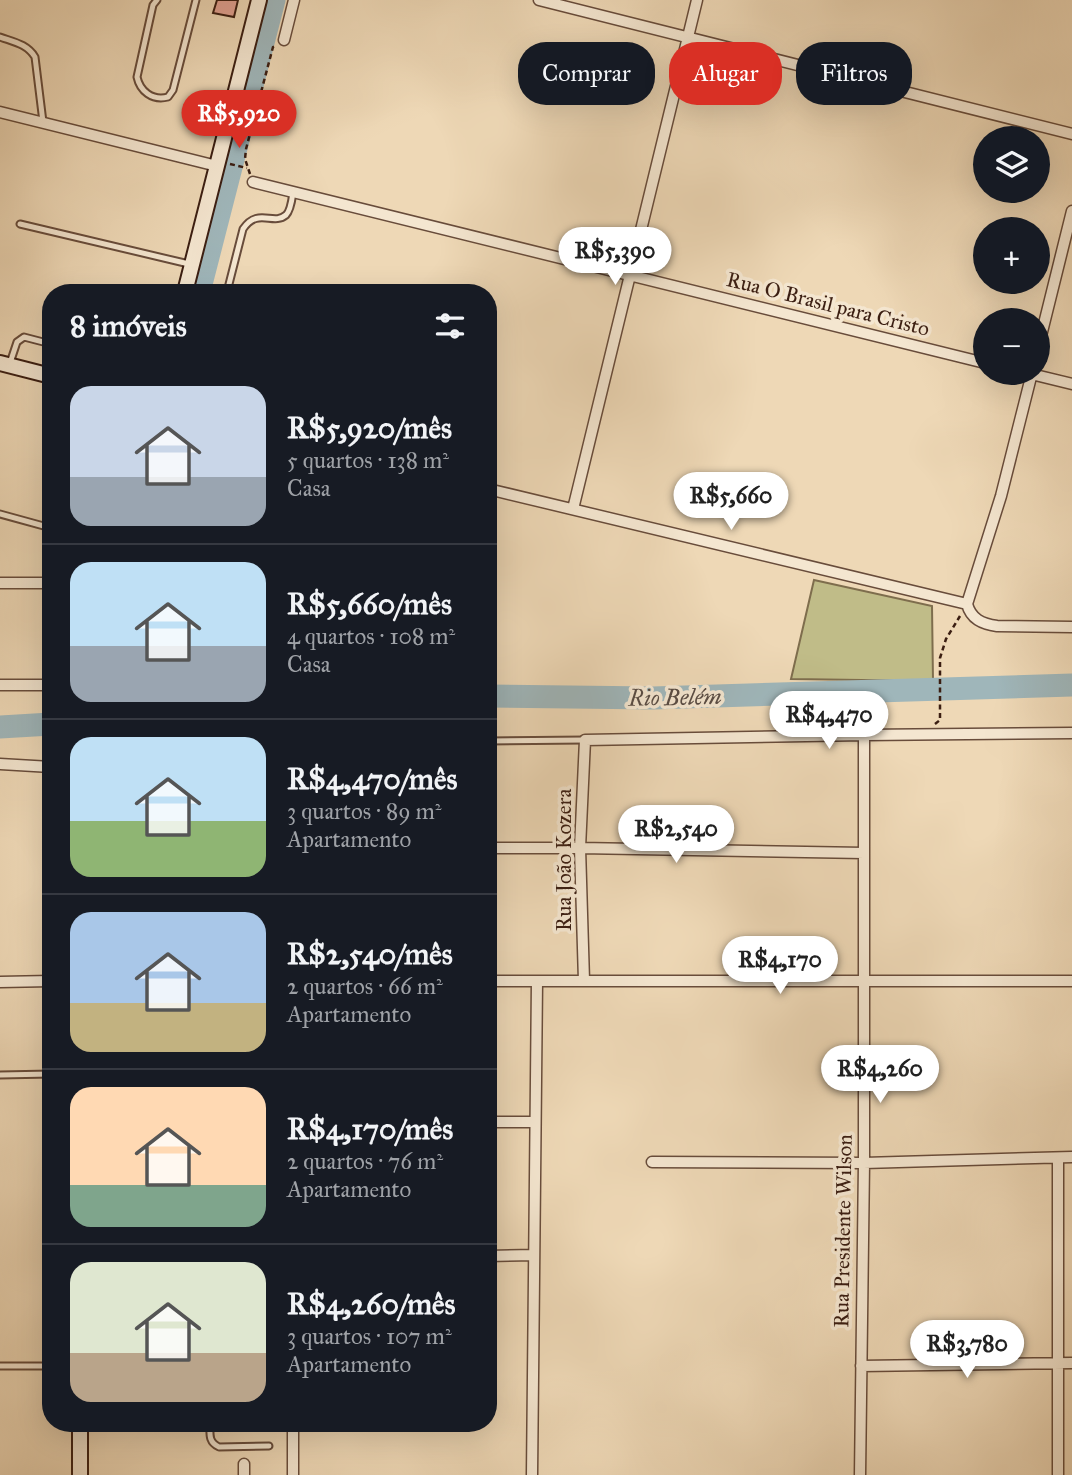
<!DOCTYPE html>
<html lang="pt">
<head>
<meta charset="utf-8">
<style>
  :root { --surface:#171b24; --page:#20242c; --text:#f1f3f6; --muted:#9ea1a6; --line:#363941; --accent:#d93025 }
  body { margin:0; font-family:"IM FELL Great Primer",serif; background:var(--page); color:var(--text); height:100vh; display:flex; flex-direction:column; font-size:26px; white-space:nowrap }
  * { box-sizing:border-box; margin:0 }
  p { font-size:23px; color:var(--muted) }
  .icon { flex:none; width:38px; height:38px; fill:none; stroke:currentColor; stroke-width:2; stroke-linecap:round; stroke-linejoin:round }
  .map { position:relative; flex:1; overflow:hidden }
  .drawer { position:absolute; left:42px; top:284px; width:455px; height:1148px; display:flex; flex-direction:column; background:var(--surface); border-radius:28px; box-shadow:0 7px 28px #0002 }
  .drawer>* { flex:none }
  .banner { position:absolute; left:518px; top:42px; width:448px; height:63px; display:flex; gap:14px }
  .tools { position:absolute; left:973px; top:126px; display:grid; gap:14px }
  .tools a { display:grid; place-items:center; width:77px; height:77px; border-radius:50%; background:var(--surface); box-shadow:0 7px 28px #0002; font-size:35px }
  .price { position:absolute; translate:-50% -60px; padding:0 16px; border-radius:24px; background:#fff; color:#222; font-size:23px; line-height:46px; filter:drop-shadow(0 2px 4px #0008) }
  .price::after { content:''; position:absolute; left:50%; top:42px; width:21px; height:16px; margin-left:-10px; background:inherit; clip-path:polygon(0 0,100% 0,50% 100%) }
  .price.active { background:var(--accent); color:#fff }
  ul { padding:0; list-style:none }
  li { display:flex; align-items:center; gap:21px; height:175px; padding:0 28px }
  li+li { border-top:2px solid var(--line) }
  li span { display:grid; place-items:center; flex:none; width:196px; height:140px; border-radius:21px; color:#555 }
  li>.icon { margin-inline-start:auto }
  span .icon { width:84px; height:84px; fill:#fffc; stroke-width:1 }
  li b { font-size:30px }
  h2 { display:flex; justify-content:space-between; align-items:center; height:84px; padding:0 28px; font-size:30px }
  .tag { padding:0 24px; border-radius:28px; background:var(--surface); box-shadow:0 7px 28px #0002; font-size:24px; line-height:63px }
  .tag.active { background:var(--accent); color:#fff }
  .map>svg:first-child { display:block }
  .green { fill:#c0bc88; stroke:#7e6d4d; stroke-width:2 }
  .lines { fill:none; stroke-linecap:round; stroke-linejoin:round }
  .river { stroke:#9fb6ba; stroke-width:23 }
  .building { fill:#e2a293; stroke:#3b1e12; stroke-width:2 }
  .lane-casing { stroke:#684c3b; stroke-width:9 }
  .street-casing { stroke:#684c3b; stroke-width:13 }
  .secondary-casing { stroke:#3b1e12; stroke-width:18 }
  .path { stroke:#3b1e12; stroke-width:2.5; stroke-dasharray:5 3.5; stroke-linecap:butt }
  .lane { stroke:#f4e6d0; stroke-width:5 }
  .street { stroke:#f4e6d0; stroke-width:10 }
  .secondary { stroke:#f4e6d0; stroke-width:14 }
  .labels { text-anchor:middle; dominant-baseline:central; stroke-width:7; stroke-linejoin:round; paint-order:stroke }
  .street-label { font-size:21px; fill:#3b1e12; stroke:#f4e6d0 }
  .water-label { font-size:23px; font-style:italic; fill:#594c44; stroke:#f4e6d0 }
</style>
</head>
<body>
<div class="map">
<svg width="1072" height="1475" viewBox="0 0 1072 1475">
  <rect width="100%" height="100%" fill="#eed8b6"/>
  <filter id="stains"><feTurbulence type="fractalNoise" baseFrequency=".00286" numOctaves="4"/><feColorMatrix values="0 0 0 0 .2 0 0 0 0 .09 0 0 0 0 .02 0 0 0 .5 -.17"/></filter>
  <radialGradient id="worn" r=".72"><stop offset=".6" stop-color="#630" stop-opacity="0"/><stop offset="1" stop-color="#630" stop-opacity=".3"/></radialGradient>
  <path class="green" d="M 814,580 L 932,606 L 933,681 L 791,679 Z"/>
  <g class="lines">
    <path class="river" d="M 199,292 L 274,0
      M 488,696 L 653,698 L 1072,685
      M 0,727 L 51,724"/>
  </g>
  <path class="building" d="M 217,0 L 238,0 L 234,17 L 213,13 Z"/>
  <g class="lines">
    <defs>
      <path id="lane" d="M 157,0 L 153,5 L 137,77 C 140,91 152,101 168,97 L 173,90 L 196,0
        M 0,37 C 14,42 27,44 35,57 L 43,122
        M 20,224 L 189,264
        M 227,292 L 243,229 C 258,207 273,226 286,215 C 291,210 292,199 293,192
        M 10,363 L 17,342 L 24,337 L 51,344
        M 0,514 L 51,528
        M 488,741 L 585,740
        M 0,1075 L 51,1074
        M 0,1366 L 51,1366
        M 210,1423 C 210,1434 208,1442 219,1447 L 269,1446"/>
      <path id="street" d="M 539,0 L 1072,134
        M 284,40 L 294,0
        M 0,112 L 217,166
        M 253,182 L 985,363
        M 1038,348 L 1072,211
        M 1027,373 L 1072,384
        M 488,489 L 967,604
        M 573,509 L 697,0
        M 0,583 L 51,583
        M 967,604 L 1001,496 L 1032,373
        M 967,604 C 971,619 982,624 997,626 L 1072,627
        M 0,685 L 51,685
        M 0,764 L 51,767
        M 488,848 L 580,848 L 864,853
        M 488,981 L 1072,981
        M 584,981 L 580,848 L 585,740 L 864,735 L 1072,733
        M 0,982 L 51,981
        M 488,1122 L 535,1122
        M 652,1162 L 864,1163 L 1072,1157
        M 488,1256 L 534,1255
        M 861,1366 L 1072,1363
        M 244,1464 L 244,1475
        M 293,1475 L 293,1423
        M 532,1475 L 537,981
        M 860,1475 L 864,1163 L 864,735
        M 1058,1475 L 1058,1159"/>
      <path id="secondary" d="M 185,292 L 259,0
        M 0,363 L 51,376
        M 80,1423 L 80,1475"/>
    </defs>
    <use href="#lane" class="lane-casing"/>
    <use href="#street" class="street-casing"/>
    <use href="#secondary" class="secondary-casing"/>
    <path class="path" d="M 230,164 L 247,168
      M 250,174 L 245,159 L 246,149 L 273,47 L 275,46
      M 935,724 L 940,720 L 940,658 L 946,639 L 960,616"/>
    <use href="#lane" class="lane"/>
    <use href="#street" class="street"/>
    <use href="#secondary" class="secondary"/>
  </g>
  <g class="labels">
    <g class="street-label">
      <text transform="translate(828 304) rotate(14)">Rua O Brasil para Cristo</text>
      <text transform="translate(564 860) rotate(-90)">Rua João Kozera</text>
      <text transform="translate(843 1231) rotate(-89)">Rua Presidente Wilson</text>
    </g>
    <g class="water-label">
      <text transform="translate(675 697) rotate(-1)">Rio Belém</text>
    </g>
  </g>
  <rect width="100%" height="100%" filter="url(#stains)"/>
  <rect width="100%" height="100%" fill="url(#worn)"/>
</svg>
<div class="tools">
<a><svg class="icon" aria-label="layers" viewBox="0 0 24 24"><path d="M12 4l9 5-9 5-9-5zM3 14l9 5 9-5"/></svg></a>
<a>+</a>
<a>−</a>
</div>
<b class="price active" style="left:239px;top:150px">R$5,920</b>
<b class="price" style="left:615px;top:287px">R$5,390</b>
<b class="price" style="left:731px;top:532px">R$5,660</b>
<b class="price" style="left:829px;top:751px">R$4,470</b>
<b class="price" style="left:676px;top:865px">R$2,540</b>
<b class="price" style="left:780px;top:996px">R$4,170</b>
<b class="price" style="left:880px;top:1105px">R$4,260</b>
<b class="price" style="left:967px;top:1380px">R$3,780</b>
<div class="banner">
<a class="tag">Comprar</a>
<a class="tag active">Alugar</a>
<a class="tag">Filtros</a>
</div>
<section class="drawer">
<h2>8 imóveis<svg class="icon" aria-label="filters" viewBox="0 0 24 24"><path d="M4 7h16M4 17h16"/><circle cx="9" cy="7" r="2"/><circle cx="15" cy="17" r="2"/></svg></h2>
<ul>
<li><span style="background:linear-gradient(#c9d6e8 65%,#9aa5b1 0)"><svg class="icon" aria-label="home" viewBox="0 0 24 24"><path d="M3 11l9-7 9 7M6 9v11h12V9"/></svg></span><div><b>R$5,920/mês</b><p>5 quartos · 138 m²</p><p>Casa</p></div></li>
<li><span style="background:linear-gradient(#bfe0f5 60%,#9aa5b1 0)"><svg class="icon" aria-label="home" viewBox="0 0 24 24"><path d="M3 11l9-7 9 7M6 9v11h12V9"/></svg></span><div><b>R$5,660/mês</b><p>4 quartos · 108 m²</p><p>Casa</p></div></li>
<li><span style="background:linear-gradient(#bfe0f5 60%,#8fb573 0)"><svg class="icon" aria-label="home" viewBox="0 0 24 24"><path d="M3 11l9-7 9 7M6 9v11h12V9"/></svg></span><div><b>R$4,470/mês</b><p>3 quartos · 89 m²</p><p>Apartamento</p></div></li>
<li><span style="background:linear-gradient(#a9c7e8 65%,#c2b280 0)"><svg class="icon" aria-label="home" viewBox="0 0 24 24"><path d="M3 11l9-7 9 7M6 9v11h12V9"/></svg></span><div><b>R$2,540/mês</b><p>2 quartos · 66 m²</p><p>Apartamento</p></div></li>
<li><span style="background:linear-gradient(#ffd9b3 70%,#7fa58c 0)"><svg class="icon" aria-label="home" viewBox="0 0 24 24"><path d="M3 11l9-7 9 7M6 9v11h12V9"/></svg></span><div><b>R$4,170/mês</b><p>2 quartos · 76 m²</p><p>Apartamento</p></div></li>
<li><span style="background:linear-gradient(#dfe7d0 65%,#b9a48a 0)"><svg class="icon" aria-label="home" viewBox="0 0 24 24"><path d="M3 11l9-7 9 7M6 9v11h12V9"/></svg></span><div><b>R$4,260/mês</b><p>3 quartos · 107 m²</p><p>Apartamento</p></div></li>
</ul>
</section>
</div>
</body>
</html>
